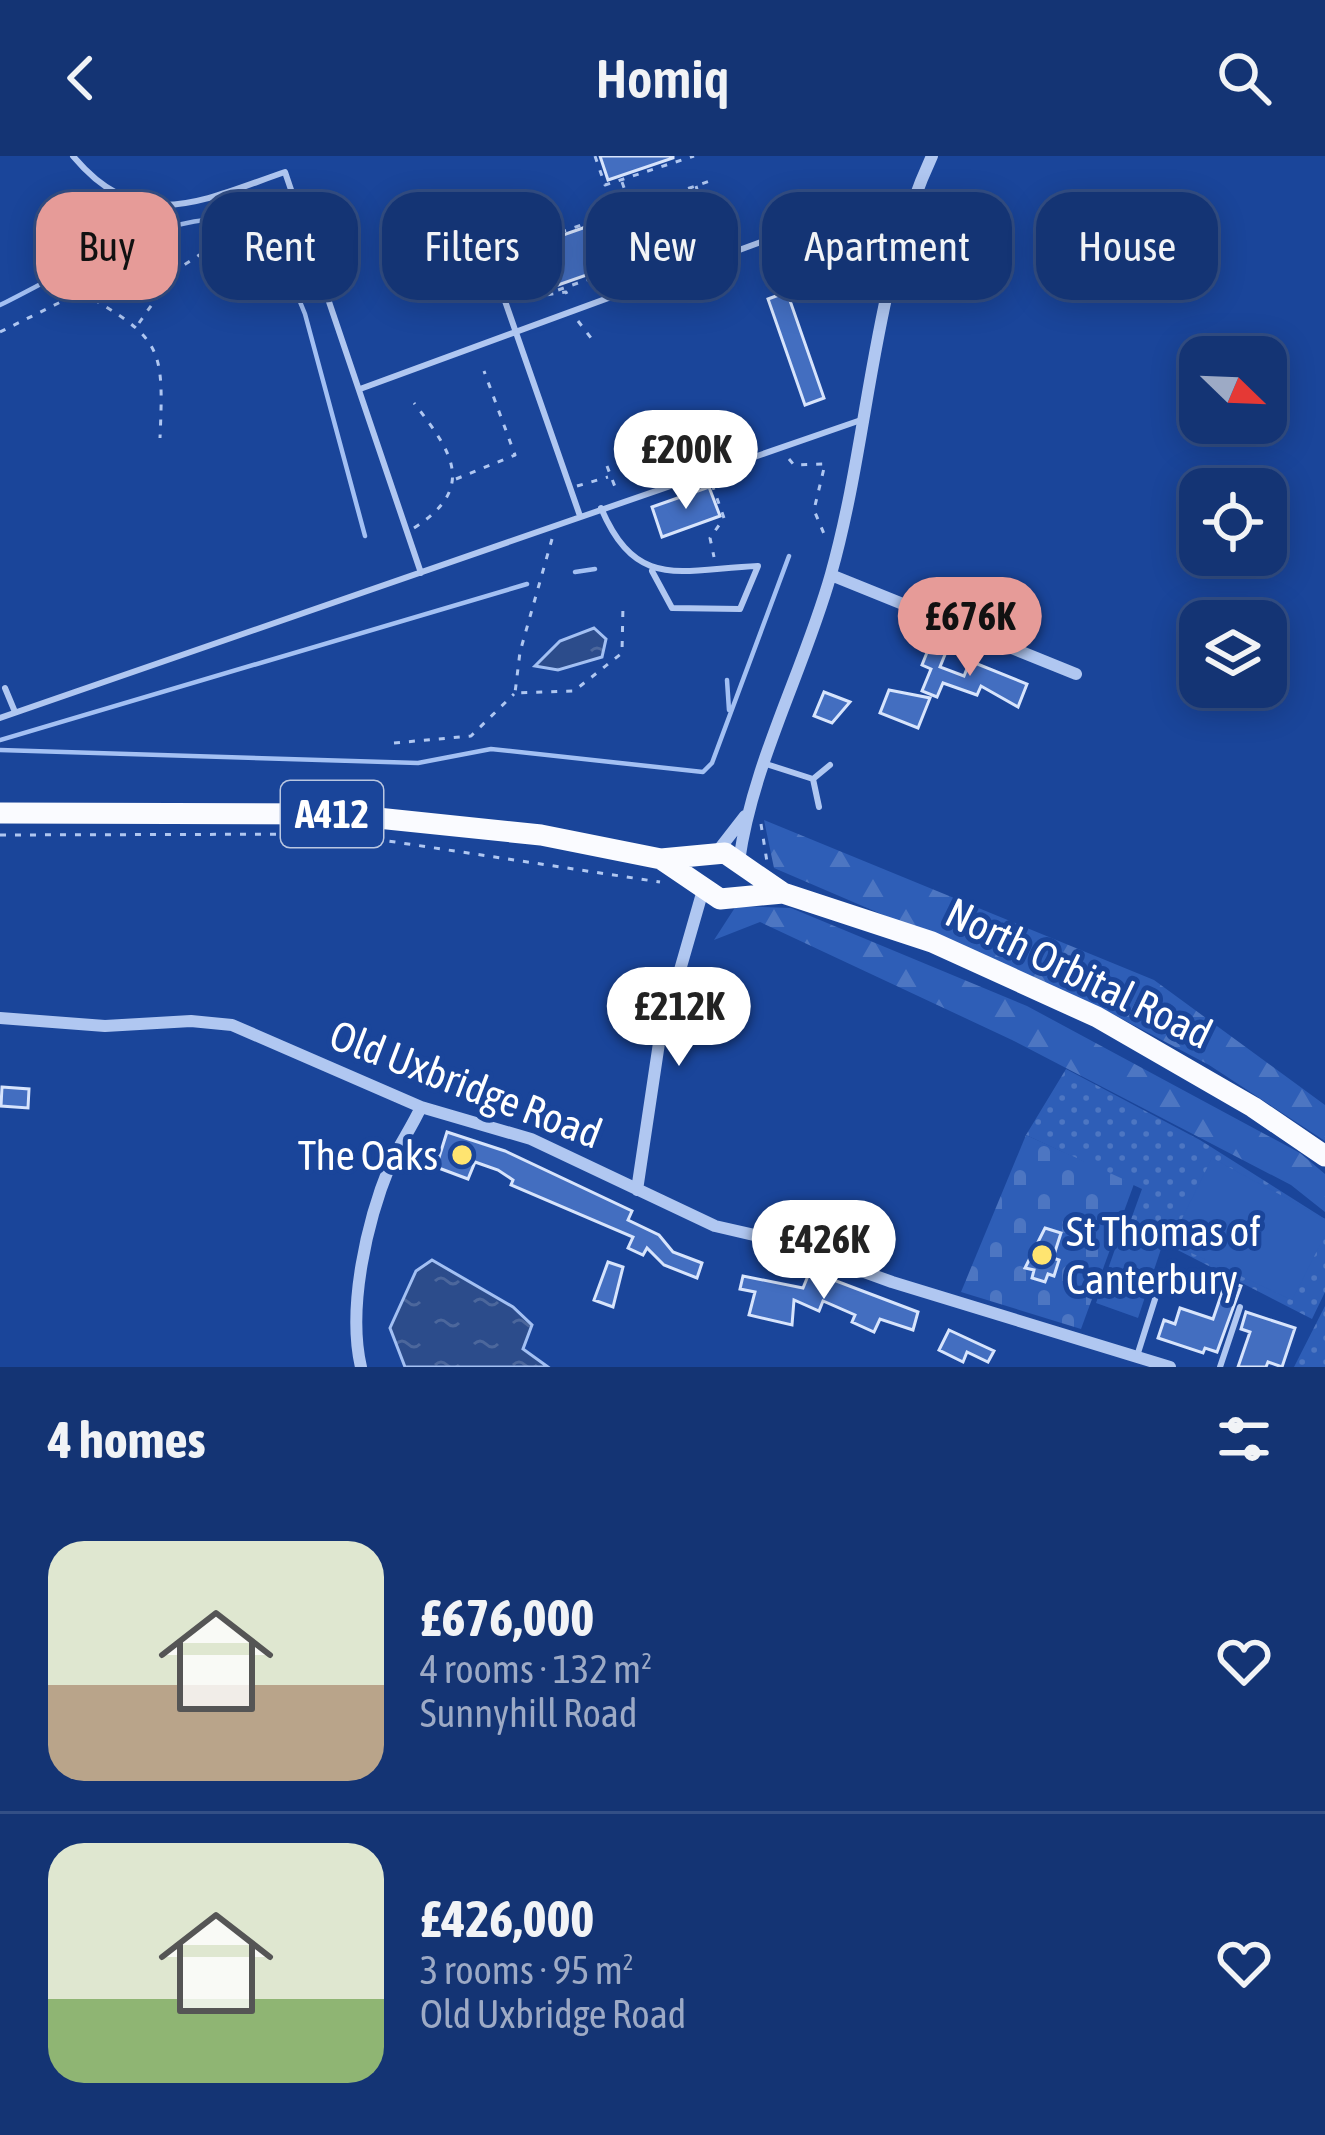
<!DOCTYPE html>
<html lang="en">
<head>
<meta charset="utf-8">
<style>
  :root { --surface:#143474; --page:#1d3c79; --text:#f1f3f6; --muted:#9daac5; --line:#334f86; --accent:#e69b98 }
  body { margin:0; font-family:"Asap Condensed",sans-serif; background:var(--page); color:var(--text); height:100vh; display:flex; flex-direction:column; font-size:45px; white-space:nowrap }
  * { box-sizing:border-box; margin:0 }
  p { font-size:39px; color:var(--muted) }
  .icon { flex:none; width:66px; height:66px; fill:none; stroke:currentColor; stroke-width:2; stroke-linecap:round; stroke-linejoin:round }
  .map { position:relative; height:1211px; overflow:hidden }
  .sheet { display:flex; flex-direction:column; background:var(--surface); flex:1 }
  .sheet>* { flex:none }
  .hud { position:absolute; left:36px; top:36px; width:1254px; height:108px; display:flex; gap:24px }
  .needle { width:78px; rotate:113deg }
  .buttons { position:absolute; left:1179px; top:180px; display:grid; gap:24px }
  .buttons a { display:grid; place-items:center; width:108px; height:108px; border-radius:24px; background:var(--surface); box-shadow:0 6px 30px #0003,0 0 0 3px var(--line); font-size:60px }
  .price { position:absolute; translate:-50% -102px; padding:0 27px; border-radius:42px; background:#fff; color:#222; font-size:39px; line-height:78px; filter:drop-shadow(0 3px 6px #0008) }
  .price::after { content:''; position:absolute; left:50%; top:72px; width:36px; height:27px; margin-left:-18px; background:inherit; clip-path:polygon(0 0,100% 0,50% 100%) }
  .price.active { background:var(--accent); color:#111 }
  ul { padding:0; list-style:none }
  li { display:flex; align-items:center; gap:36px; height:300px; padding:0 48px }
  li+li { border-top:3px solid var(--line) }
  li span { display:grid; place-items:center; flex:none; width:336px; height:240px; border-radius:36px; color:#555 }
  li>.icon { margin-inline-start:auto }
  span .icon { width:144px; height:144px; fill:#fffc; stroke-width:1 }
  li b { font-size:51px }
  h2 { display:flex; justify-content:space-between; align-items:center; height:144px; padding:0 48px; font-size:51px }
  .tag { padding:0 42px; border-radius:36px; background:var(--surface); box-shadow:0 6px 30px #0003,0 0 0 3px var(--line); font-size:42px; line-height:108px }
  .tag.active { background:var(--accent); color:#111 }
  header { display:flex; justify-content:space-between; align-items:center; height:156px; padding:0 48px; background:var(--surface); font-size:54px; font-weight:600 }
  .map>svg:first-child { display:block }
  .grass { fill:url(#grass-dots) }
  .forest { fill:url(#forest-firs) }
  .cemetery { fill:url(#cemetery-stones) }
  .green { fill:#2e5eb7 }
  .water { fill:url(#water-ripples); stroke:#a3c0f3; stroke-width:3 }
  .lines { fill:none; stroke-linecap:round; stroke-linejoin:round }
  .stream { stroke:#a3c0f3; stroke-width:4.5 }
  .building { fill:#436ec0; stroke:#d7e4fc; stroke-width:3 }
  .path { stroke:#b0c7f1; stroke-width:3; stroke-dasharray:6 9; stroke-linecap:butt }
  .lane { stroke:#b0c7f1; stroke-width:6 }
  .street { stroke:#b0c7f1; stroke-width:12 }
  .primary { stroke:#fafbff; stroke-width:21 }
  .poi-dot { fill:#ffe470; stroke:#1a459a; stroke-width:4.5 }
  .labels { text-anchor:middle; dominant-baseline:central; stroke-width:10; stroke-linejoin:round; paint-order:stroke }
  .shield { fill:#1a459a; stroke:#bac7e1; stroke-width:3 }
  .shield-label { font-size:39px; font-weight:bold; fill:#fff }
  .street-label { font-size:42px; fill:#fff; stroke:#1a459a }
  .poi-label { font-size:42px; fill:#fff; stroke:#1a459a; text-anchor:end }
</style>
</head>
<body>
<header><svg class="icon" aria-label="back" viewBox="0 0 24 24"><path d="M15 5l-7 7 7 7"/></svg>Homiq<svg class="icon" aria-label="search" viewBox="0 0 24 24"><circle cx="10" cy="10" r="6"/><path d="M15 15l6 6"/></svg></header>
<div class="map">
<svg width="1325" height="1211" viewBox="0 0 1325 1211">
  <defs>
    <pattern id="grass-dots" width="8" height="8" patternUnits="userSpaceOnUse" patternTransform="scale(3)"><rect width="8" height="8" fill="#2e5eb7"/><path d="M2 2h.1M6 6h.1" fill="none" stroke="#4d76c2" stroke-width="1.8" stroke-linecap="round"/></pattern>
    <pattern id="forest-firs" width="22" height="20" patternUnits="userSpaceOnUse" patternTransform="scale(3)"><rect width="22" height="20" fill="#2e5eb7"/><path d="M5 1l3.5 6h-7zM16 11l3.5 6h-7z" fill="#4d76c2"/></pattern>
    <pattern id="cemetery-stones" width="16" height="16" patternUnits="userSpaceOnUse" patternTransform="scale(3)"><rect width="16" height="16" fill="#2e5eb7"/><path d="M2 7V4a2 2 0 0 1 4 0v3zM10 15v-3a2 2 0 0 1 4 0v3z" fill="#4d76c2"/></pattern>
    <pattern id="water-ripples" width="26" height="14" patternUnits="userSpaceOnUse" patternTransform="scale(3)"><rect width="26" height="14" fill="#2c4c8b"/><path d="M2 4q2-2 4 0t4 0M15 11q2-2 4 0t4 0" fill="none" stroke="#4c679c"/></pattern>
  </defs>
  <rect width="100%" height="100%" fill="#1a459a"/>
  <path class="grass" d="M 1066,913 L 1200,984 L 1325,1063 L 1325,1136 L 1312,1163 L 1129,1069 L 1142,1033 L 1026,979 Z
    M 1325,1150 L 1325,1211 L 1294,1211 Z"/>
  <path class="forest" d="M 764,664 L 1154,824 L 1325,949 L 1325,985 L 1209,909 L 1107,855 L 774,712 Z
    M 736,750 L 791,752 L 1027,850 L 1300,997 L 1325,1018 L 1325,1056 L 1291,1029 L 1012,884 L 760,766 L 714,784 Z"/>
  <path class="cemetery" d="M 1026,979 L 1134,1028 L 1081,1173 L 961,1136 Z"/>
  <path class="green" d="M 1212,1002 L 1325,1063 L 1325,1079 L 1292,1144 L 1170,1087 Z
    M 1121,1076 L 1162,1090 L 1138,1162 L 1096,1147 Z"/>
  <path class="water" d="M 594,472 L 606,483 L 602,501 L 558,514 L 535,510 L 560,485 Z
    M 432,1104 L 513,1151 L 532,1169 L 523,1193 L 548,1211 L 405,1211 L 390,1172 L 416,1115 Z"/>
  <g class="lines">
    <path class="stream" d="M 285,109 L 305,158 L 365,380
      M 0,149 C 61,120 218,20 274,84
      M 575,416 L 595,413
      M 727,524 L 729,554
      M 0,584 L 527,428
      M 0,594 L 418,607 L 491,593 L 703,616 L 712,607 L 789,400"/>
  </g>
  <path class="building" d="M 600,0 L 673,0 L 673,2 L 608,24 Z
    M 691,34 L 706,77 L 541,135 L 526,92 Z
    M 834,75 L 851,79 L 840,133 L 823,129 Z
    M 787,136 L 824,242 L 805,249 L 768,143 Z
    M 709,331 L 720,360 L 662,381 L 652,351 Z
    M 930,489 L 946,496 L 940,511 L 964,520 L 970,505 L 1027,528 L 1018,551 L 981,530 L 977,539 L 943,527 L 937,541 L 922,535 L 931,513 L 922,509 Z
    M 889,534 L 930,542 L 918,572 L 880,557 Z
    M 824,536 L 850,546 L 832,567 L 814,560 Z
    M 2,931 L 29,933 L 28,952 L 1,950 Z
    M 447,976 L 505,995 L 632,1055 L 628,1064 L 659,1079 L 673,1096 L 702,1107 L 697,1122 L 664,1109 L 647,1092 L 643,1099 L 628,1092 L 633,1081 L 511,1029 L 513,1024 L 498,1014 L 475,1006 L 468,1023 L 436,1011 Z
    M 1045,1072 L 1061,1077 L 1053,1102 L 1059,1104 L 1054,1120 L 1048,1118 L 1045,1126 L 1032,1122 L 1034,1114 L 1025,1112 Z
    M 608,1106 L 623,1111 L 613,1151 L 594,1144 Z
    M 810,1115 L 918,1156 L 913,1174 L 880,1163 L 874,1176 L 852,1166 L 855,1159 L 823,1145 L 819,1155 L 794,1144 L 792,1169 L 749,1159 L 755,1136 L 740,1133 L 743,1120 L 803,1132 Z
    M 1226,1125 L 1241,1130 L 1217,1196 L 1205,1192 L 1203,1197 L 1158,1182 L 1164,1164 L 1175,1168 L 1180,1152 L 1213,1163 Z
    M 1246,1156 L 1295,1172 L 1282,1211 L 1268,1206 L 1266,1211 L 1238,1211 L 1250,1176 L 1241,1173 Z
    M 949,1174 L 994,1195 L 988,1206 L 967,1196 L 963,1206 L 939,1194 Z"/>
  <g class="lines">
    <path class="path" d="M 595,0 L 605,29 L 694,0
      M 622,26 L 631,51
      M 532,86 L 710,25
      M 685,102 L 693,95 L 691,89
      M 531,120 L 539,140 L 566,136 L 570,145
      M 691,123 L 698,144
      M 544,139 L 711,80 L 696,30
      M 578,165 L 591,182
      M 139,167 L 176,114 L 235,76 L 287,100 L 301,98
      M 0,176 L 81,136 C 162,183 164,190 160,282
      M 789,303 L 794,309 L 825,308 L 814,354 L 827,385
      M 607,310 L 617,336
      M 456,323 L 515,299 L 484,215
      M 712,328 L 724,362 L 710,382 L 714,401
      M 577,330 L 608,321
      M 414,372 C 478,331 451,295 414,247
      M 552,383 L 520,496 L 515,537 L 574,535 L 622,497 L 623,449
      M 394,587 L 471,580 L 514,538
      M 761,668 L 767,706
      M 0,679 L 342,678 L 660,726"/>
    <path class="lane" d="M 73,0 C 140,80 203,44 285,16 L 421,417
      M 467,36 L 580,360
      M 360,233 L 832,60 L 902,79
      M 601,352 C 637,436 681,413 758,410 L 740,453 L 672,452 L 652,415
      M 5,532 L 15,556
      M 0,562 L 861,264
      M 766,608 L 813,623
      M 813,623 L 819,651
      M 813,623 L 830,609
      M 1137,1200 L 1163,1118
      M 1220,1211 L 1240,1151"/>
    <path class="street" d="M 831,419 L 1076,518
      M 717,696 L 745,660
      M 739,705 C 753,606 804,514 831,418 C 870,280 871,131 932,0
      M 0,862 L 105,870 L 191,865 L 232,869 L 421,951 L 531,983 L 715,1070 L 776,1084 L 892,1126 L 1170,1211
      M 637,1034 L 659,887 L 703,734
      M 361,1211 C 347,1151 367,1065 390,1009 C 399,989 412,971 421,951"/>
    <path class="primary" d="M 0,657 L 339,658 L 541,679 L 661,703 L 725,697 L 783,737 L 932,786 L 1097,861 L 1253,951 L 1325,1000
      M 661,703 L 720,743 L 783,737"/>
  </g>
  <g class="poi-dot">
    <circle cx="462" cy="999" r="12"/>
    <circle cx="1042" cy="1099" r="12"/>
  </g>
  <g class="labels">
    <rect class="shield" x="281" y="625" width="102" height="66" rx="9"/>
    <g class="shield-label">
      <text x="332" y="658">A412</text>
    </g>
    <g class="street-label">
      <text transform="translate(1079 817) rotate(26)">North Orbital Road</text>
      <text transform="translate(466 928) rotate(21)">Old Uxbridge Road</text>
    </g>
    <g class="poi-label">
      <text x="438" y="999">The Oaks</text>
      <text x="1066" y="1075" text-anchor="start">St Thomas of<tspan x="1066" dy="48">Canterbury</tspan></text>
    </g>
  </g>
</svg>
<div class="buttons">
<a><svg class="needle" viewBox="-14 -14 28 28"><path d="M0-13l5 13h-10z" fill="#e53935"/><path d="M0 13l5-13h-10z" fill="#9daac5"/></svg></a>
<a><svg class="icon" aria-label="locate" viewBox="0 0 24 24"><circle cx="12" cy="12" r="6"/><path d="M12 2v4M12 18v4M2 12h4M18 12h4"/></svg></a>
<a><svg class="icon" aria-label="layers" viewBox="0 0 24 24"><path d="M12 4l9 5-9 5-9-5zM3 14l9 5 9-5"/></svg></a>
</div>
<b class="price" style="left:686px;top:356px">£200K</b>
<b class="price active" style="left:970px;top:523px">£676K</b>
<b class="price" style="left:679px;top:913px">£212K</b>
<b class="price" style="left:824px;top:1146px">£426K</b>
<div class="hud">
<a class="tag active">Buy</a>
<a class="tag">Rent</a>
<a class="tag">Filters</a>
<a class="tag">New</a>
<a class="tag">Apartment</a>
<a class="tag">House</a>
</div>
</div>
<section class="sheet">
<h2>4 homes<svg class="icon" aria-label="filters" viewBox="0 0 24 24"><path d="M4 7h16M4 17h16"/><circle cx="9" cy="7" r="2"/><circle cx="15" cy="17" r="2"/></svg></h2>
<ul>
<li><span style="background:linear-gradient(#dfe7d0 60%,#b9a48a 0)"><svg class="icon" aria-label="home" viewBox="0 0 24 24"><path d="M3 11l9-7 9 7M6 9v11h12V9"/></svg></span><div><b>£676,000</b><p>4 rooms · 132 m²</p><p>Sunnyhill Road</p></div><svg class="icon" aria-label="heart" viewBox="0 0 24 24"><path d="M12 20l-8-8c-3-5 5-10 8-4 3-6 11-1 8 4z"/></svg></li>
<li><span style="background:linear-gradient(#dfe7d0 65%,#8fb573 0)"><svg class="icon" aria-label="home" viewBox="0 0 24 24"><path d="M3 11l9-7 9 7M6 9v11h12V9"/></svg></span><div><b>£426,000</b><p>3 rooms · 95 m²</p><p>Old Uxbridge Road</p></div><svg class="icon" aria-label="heart" viewBox="0 0 24 24"><path d="M12 20l-8-8c-3-5 5-10 8-4 3-6 11-1 8 4z"/></svg></li>
</ul>
</section>
</body>
</html>
